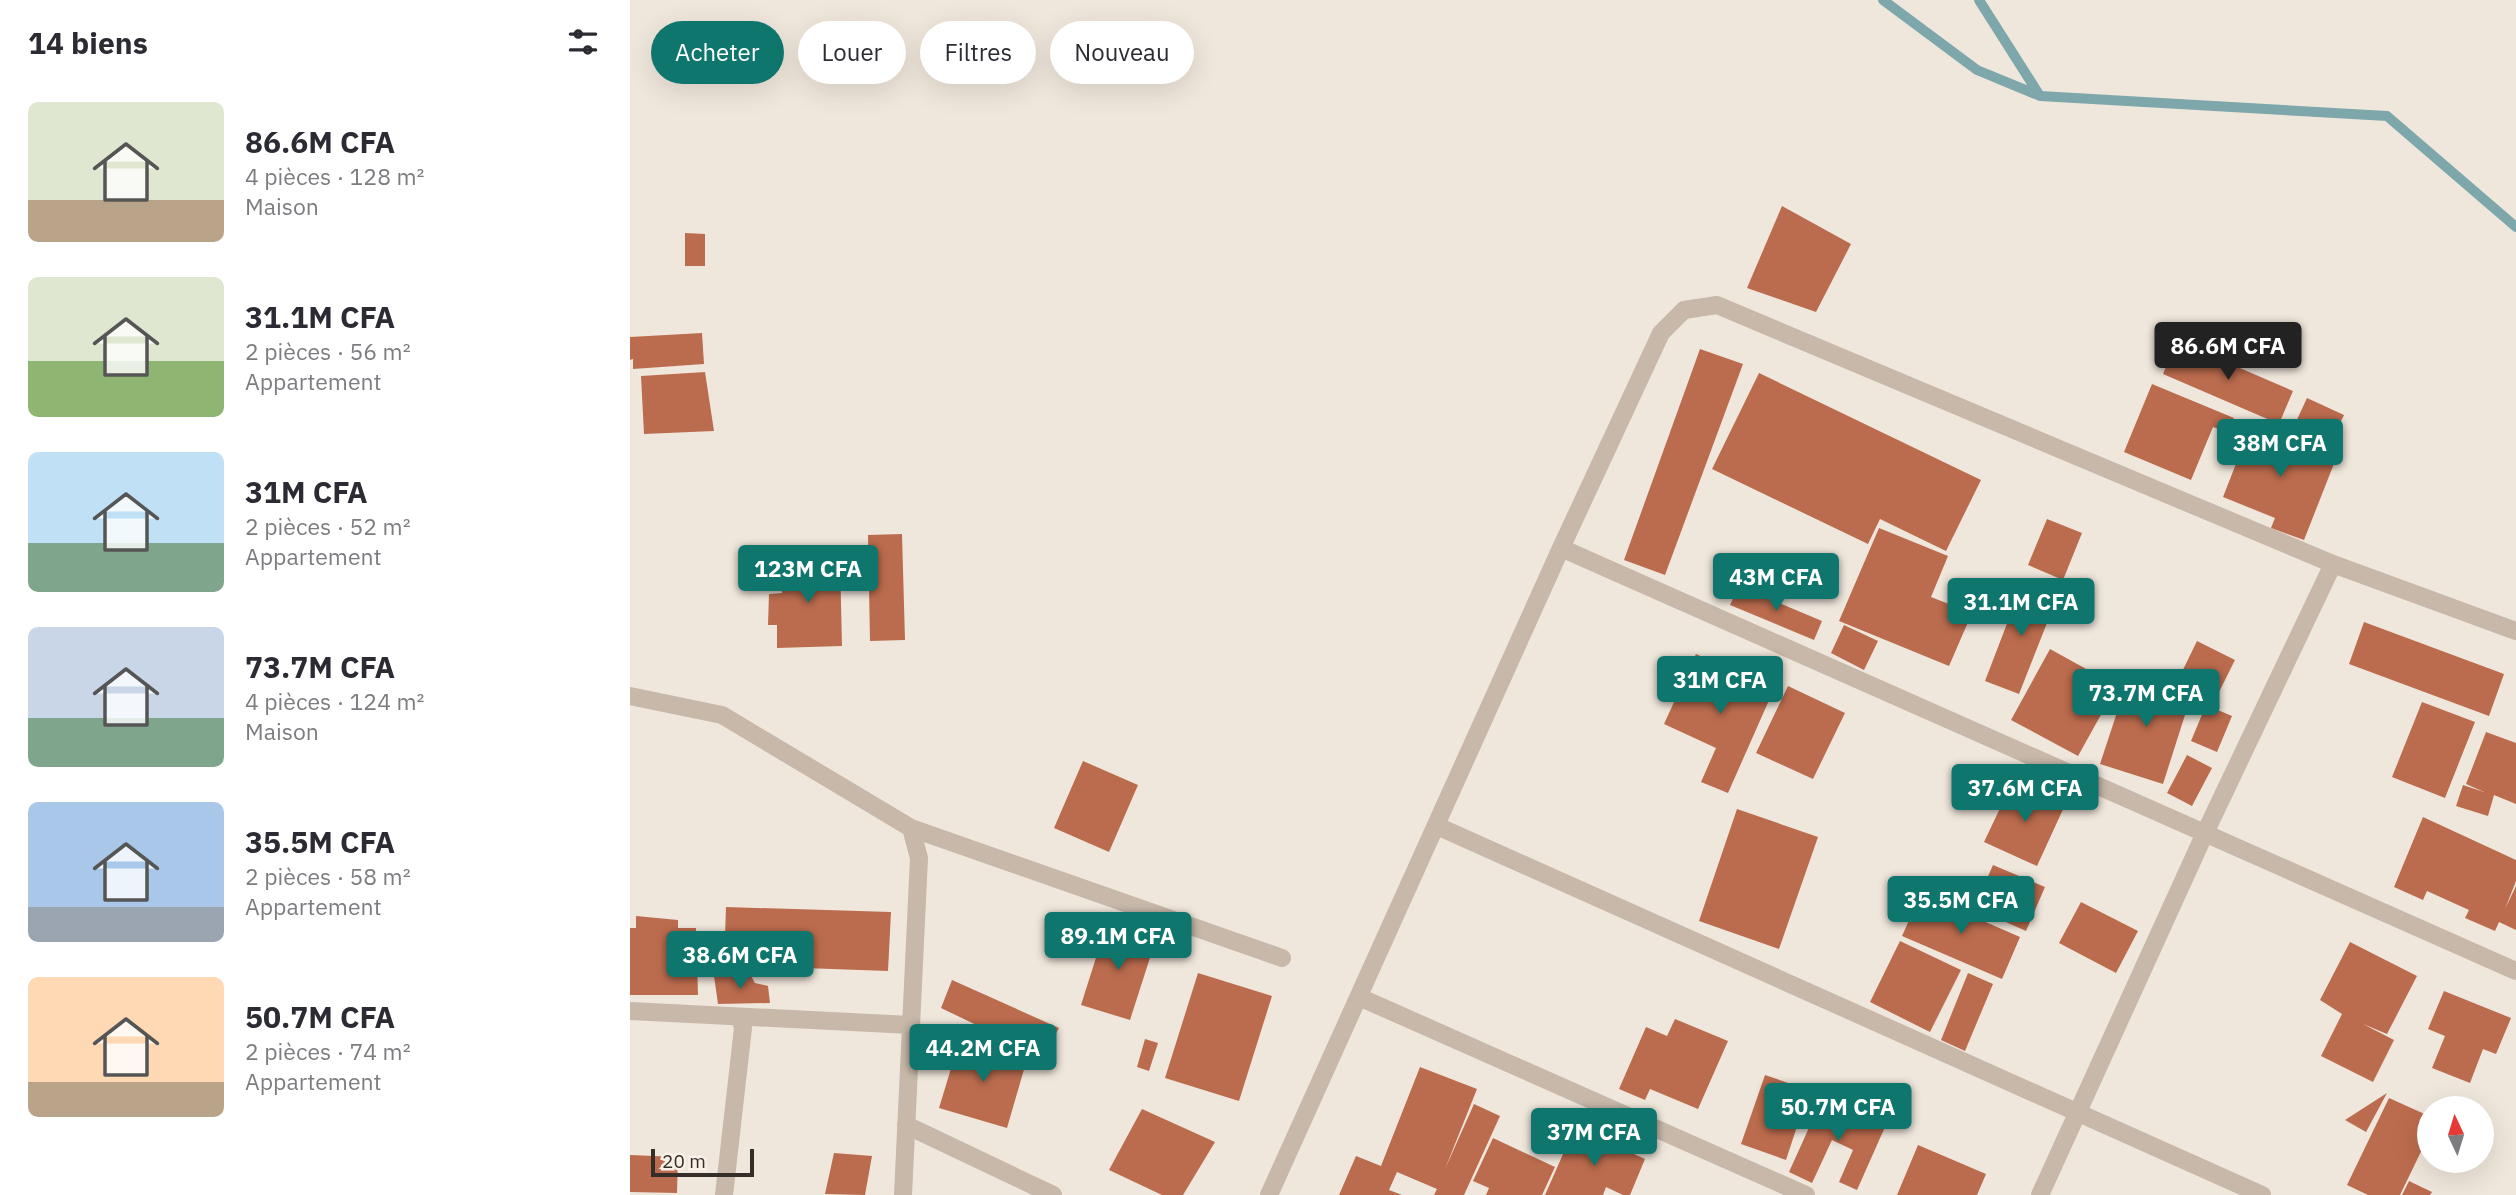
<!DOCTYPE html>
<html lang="fr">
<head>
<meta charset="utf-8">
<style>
  :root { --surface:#fff; --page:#f2f2f3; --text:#2b2b33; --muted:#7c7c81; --accent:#0f766e }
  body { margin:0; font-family:"IBM Plex Sans",sans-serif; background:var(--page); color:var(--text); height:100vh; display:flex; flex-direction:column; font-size:26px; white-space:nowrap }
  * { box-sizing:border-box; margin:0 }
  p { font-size:23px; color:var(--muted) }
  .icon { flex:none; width:38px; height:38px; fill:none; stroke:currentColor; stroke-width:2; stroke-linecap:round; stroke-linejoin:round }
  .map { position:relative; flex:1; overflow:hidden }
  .details { display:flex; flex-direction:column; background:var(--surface); width:630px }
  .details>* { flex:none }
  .hud { position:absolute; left:21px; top:21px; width:665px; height:63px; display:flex; gap:14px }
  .needle { width:46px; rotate:356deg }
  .fabs { position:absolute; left:1787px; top:1096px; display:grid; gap:14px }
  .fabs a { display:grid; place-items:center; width:77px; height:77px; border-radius:50%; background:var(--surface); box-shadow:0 7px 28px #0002; font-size:35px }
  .scale { position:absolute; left:21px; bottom:18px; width:103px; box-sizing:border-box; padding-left:7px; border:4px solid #352d28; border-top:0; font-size:19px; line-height:24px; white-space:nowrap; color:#352d28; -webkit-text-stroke:5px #f8f1e8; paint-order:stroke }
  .price { position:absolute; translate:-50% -60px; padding:0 16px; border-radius:7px; background:var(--accent); color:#fff; font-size:23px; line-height:46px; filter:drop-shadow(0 2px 4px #0008) }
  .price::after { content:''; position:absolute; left:50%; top:42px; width:21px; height:16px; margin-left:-10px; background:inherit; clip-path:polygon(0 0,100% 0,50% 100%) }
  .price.current { background:#222; color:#fff }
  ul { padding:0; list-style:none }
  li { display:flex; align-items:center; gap:21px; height:175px; padding:0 28px }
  li span { display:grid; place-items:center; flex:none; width:196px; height:140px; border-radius:10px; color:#555 }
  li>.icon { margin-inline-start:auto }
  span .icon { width:84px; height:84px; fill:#fffc; stroke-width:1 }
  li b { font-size:30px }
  h2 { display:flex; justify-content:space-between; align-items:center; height:84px; padding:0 28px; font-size:30px }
  .tag { padding:0 24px; border-radius:32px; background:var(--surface); box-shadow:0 7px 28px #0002; font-size:24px; line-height:63px }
  .tag.current { background:var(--accent); color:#fff }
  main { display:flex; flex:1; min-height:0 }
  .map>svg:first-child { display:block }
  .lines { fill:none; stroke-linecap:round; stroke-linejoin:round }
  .stream { stroke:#7da7ab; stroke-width:10 }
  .building { fill:#bc6c4e }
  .minor { stroke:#c7b8a9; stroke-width:18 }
</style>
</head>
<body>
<main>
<section class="details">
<h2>14 biens<svg class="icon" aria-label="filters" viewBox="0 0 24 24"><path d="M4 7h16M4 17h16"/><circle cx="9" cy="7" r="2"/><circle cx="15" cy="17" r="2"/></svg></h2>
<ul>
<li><span style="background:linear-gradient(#dfe7d0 70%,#b9a48a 0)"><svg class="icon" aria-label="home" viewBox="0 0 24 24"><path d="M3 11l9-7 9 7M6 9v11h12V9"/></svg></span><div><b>86.6M CFA</b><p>4 pièces · 128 m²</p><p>Maison</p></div></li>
<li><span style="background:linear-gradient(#dfe7d0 60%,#8fb573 0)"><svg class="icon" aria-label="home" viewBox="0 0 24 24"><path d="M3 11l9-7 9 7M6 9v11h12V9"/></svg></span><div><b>31.1M CFA</b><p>2 pièces · 56 m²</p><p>Appartement</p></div></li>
<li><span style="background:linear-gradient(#bfe0f5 65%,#7fa58c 0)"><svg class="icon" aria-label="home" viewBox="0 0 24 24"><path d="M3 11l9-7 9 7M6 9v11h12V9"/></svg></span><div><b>31M CFA</b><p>2 pièces · 52 m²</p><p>Appartement</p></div></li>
<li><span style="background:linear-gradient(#c9d6e8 65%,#7fa58c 0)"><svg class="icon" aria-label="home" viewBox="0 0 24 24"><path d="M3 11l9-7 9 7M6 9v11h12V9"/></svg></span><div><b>73.7M CFA</b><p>4 pièces · 124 m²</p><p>Maison</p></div></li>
<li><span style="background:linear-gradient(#a9c7e8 75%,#9aa5b1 0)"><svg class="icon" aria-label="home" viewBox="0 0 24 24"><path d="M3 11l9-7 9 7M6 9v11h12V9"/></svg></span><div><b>35.5M CFA</b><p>2 pièces · 58 m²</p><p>Appartement</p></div></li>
<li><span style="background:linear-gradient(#ffd9b3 75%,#b9a48a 0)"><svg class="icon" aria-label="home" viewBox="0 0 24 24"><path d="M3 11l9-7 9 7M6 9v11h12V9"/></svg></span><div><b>50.7M CFA</b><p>2 pièces · 74 m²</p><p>Appartement</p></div></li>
</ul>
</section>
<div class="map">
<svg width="1886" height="1195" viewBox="0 0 1886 1195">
  <rect width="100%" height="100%" fill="#f0e7dc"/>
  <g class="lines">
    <path class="stream" d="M 1253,0 L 1347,70 L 1410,96
      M 1349,0 L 1410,96 L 1757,116 L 1886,227"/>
  </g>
  <path class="building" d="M 1152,206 L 1221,244 L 1186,312 L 1117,288 Z
    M 55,233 L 75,234 L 75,266 L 55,266 Z
    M 72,333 L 74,364 L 3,369 L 3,359 L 0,360 L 0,337 Z
    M 1547,341 L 1663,391 L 1649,424 L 1533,374 Z
    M 1070,349 L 1113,364 L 1035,575 L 994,560 Z
    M 75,372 L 84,431 L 14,434 L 11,376 Z
    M 1129,373 L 1351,480 L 1316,551 L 1250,519 L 1238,544 L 1082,469 Z
    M 1522,384 L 1604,418 L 1597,432 L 1583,427 L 1561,480 L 1494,452 Z
    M 1677,398 L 1714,415 L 1701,442 L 1664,426 Z
    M 1622,423 L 1707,456 L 1674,540 L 1641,528 L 1645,518 L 1593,497 Z
    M 1417,519 L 1452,533 L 1433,580 L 1398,565 Z
    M 1249,528 L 1318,556 L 1301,597 L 1342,613 L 1319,666 L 1209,621 Z
    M 272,534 L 275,640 L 240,641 L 238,535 Z
    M 210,560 L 212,646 L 147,648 L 147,625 L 138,625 L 139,594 L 152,593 L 149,563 Z
    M 1393,582 L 1428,595 L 1389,694 L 1355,681 Z
    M 1109,586 L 1192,621 L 1184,640 L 1100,605 Z
    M 1734,622 L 1874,674 L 1859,716 L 1719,664 Z
    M 1214,625 L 1248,641 L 1234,670 L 1201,653 Z
    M 1567,641 L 1605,660 L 1586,698 L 1548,680 Z
    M 1420,649 L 1487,686 L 1448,756 L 1381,720 Z
    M 1066,654 L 1144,689 L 1098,793 L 1071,782 L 1086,748 L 1034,724 Z
    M 1500,673 L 1562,693 L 1533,784 L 1470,764 Z
    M 1158,686 L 1215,713 L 1183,779 L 1126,753 Z
    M 1792,702 L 1845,722 L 1815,798 L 1762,777 Z
    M 1576,705 L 1602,716 L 1587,752 L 1561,741 Z
    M 1856,732 L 1886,743 L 1886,804 L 1864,795 L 1858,816 L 1826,806 L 1833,785 L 1854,792 L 1836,784 Z
    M 1557,755 L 1582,768 L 1562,806 L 1537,793 Z
    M 453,761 L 508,785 L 479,852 L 424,828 Z
    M 1383,781 L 1435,805 L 1407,866 L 1354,842 Z
    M 1107,809 L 1188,837 L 1149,949 L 1069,921 Z
    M 1793,817 L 1886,860 L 1886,881 L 1875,909 L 1886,886 L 1886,930 L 1869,922 L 1865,931 L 1835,918 L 1839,910 L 1797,891 L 1793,900 L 1764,887 Z
    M 1363,865 L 1415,887 L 1396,931 L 1344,908 Z
    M 1291,894 L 1390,937 L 1372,979 L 1272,936 Z
    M 1451,902 L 1508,931 L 1486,973 L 1429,943 Z
    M 96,907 L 261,912 L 258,971 L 94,965 Z
    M 6,916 L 48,920 L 48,928 L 66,928 L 68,995 L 0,995 L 0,928 L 6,928 Z
    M 477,923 L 526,939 L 500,1020 L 451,1005 Z
    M 1270,941 L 1331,970 L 1300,1032 L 1240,1002 Z
    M 1720,942 L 1787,976 L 1757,1034 L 1733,1024 L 1764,1040 L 1743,1082 L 1691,1056 L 1712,1014 L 1690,1000 Z
    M 568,973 L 642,996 L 609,1101 L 535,1078 Z
    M 1338,973 L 1363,984 L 1335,1051 L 1311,1040 Z
    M 84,976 L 121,976 L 125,983 L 138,986 L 140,1003 L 88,1004 Z
    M 322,980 L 429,1028 L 413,1057 L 311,1008 Z
    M 1814,991 L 1881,1018 L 1866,1054 L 1853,1049 L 1840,1083 L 1802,1068 L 1815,1036 L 1798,1029 Z
    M 1045,1019 L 1098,1041 L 1068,1109 L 1020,1089 L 1015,1100 L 989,1089 L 1016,1027 L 1037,1036 Z
    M 330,1039 L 397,1059 L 377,1128 L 309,1108 Z
    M 515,1039 L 528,1043 L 519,1071 L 507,1067 Z
    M 790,1067 L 847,1089 L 815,1169 L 844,1104 L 870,1116 L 834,1195 L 804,1195 L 807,1189 L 767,1172 L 759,1190 L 772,1195 L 709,1195 L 726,1156 L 751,1166 Z
    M 1135,1075 L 1179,1090 L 1156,1160 L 1111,1144 Z
    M 1757,1093 L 1736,1132 L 1715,1120 Z
    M 1759,1098 L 1799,1116 L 1799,1135 L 1770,1195 L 1738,1195 L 1717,1185 Z
    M 1192,1099 L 1255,1127 L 1227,1190 L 1209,1182 L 1223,1150 L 1202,1140 L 1182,1183 L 1159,1172 Z
    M 512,1109 L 585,1142 L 553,1195 L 532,1195 L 479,1170 Z
    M 945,1127 L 1015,1159 L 1000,1195 L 993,1195 L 976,1187 L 973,1195 L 915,1195 Z
    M 863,1138 L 925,1167 L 912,1195 L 856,1195 L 859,1188 L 843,1181 Z
    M 1288,1145 L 1356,1174 L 1347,1195 L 1267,1195 Z
    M 204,1153 L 242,1156 L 235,1195 L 195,1194 Z
    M 0,1155 L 48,1157 L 47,1193 L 0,1192 Z
    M 1779,1181 L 1802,1192 L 1800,1195 L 1772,1195 Z"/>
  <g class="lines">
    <path class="minor" d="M 931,548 L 1886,971
      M 0,696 L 92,715 L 281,828 L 652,958
      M 807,826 L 1632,1195
      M 729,997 L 1176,1195
      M 0,1011 L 280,1025
      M 276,1125 L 423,1195
      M 94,1195 L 113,1028 L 110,1017
      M 273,1195 L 289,858 L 281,828
      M 639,1195 L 931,548 L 1031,333 L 1054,310 L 1087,305 L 1703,564 L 1886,631
      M 1410,1195 L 1575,833 L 1703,564"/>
  </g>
</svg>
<div class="fabs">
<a><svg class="needle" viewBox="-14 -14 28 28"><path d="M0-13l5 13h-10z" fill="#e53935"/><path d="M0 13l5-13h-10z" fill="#7c7c81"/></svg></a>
</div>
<div class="scale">20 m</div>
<b class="price current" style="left:1598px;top:382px">86.6M CFA</b>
<b class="price" style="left:1650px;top:479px">38M CFA</b>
<b class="price" style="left:178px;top:605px">123M CFA</b>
<b class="price" style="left:1146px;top:613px">43M CFA</b>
<b class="price" style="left:1391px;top:638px">31.1M CFA</b>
<b class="price" style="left:1090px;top:716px">31M CFA</b>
<b class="price" style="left:1516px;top:729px">73.7M CFA</b>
<b class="price" style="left:1395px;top:824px">37.6M CFA</b>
<b class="price" style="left:1331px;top:936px">35.5M CFA</b>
<b class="price" style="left:488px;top:972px">89.1M CFA</b>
<b class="price" style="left:110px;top:991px">38.6M CFA</b>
<b class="price" style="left:353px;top:1084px">44.2M CFA</b>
<b class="price" style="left:1208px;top:1143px">50.7M CFA</b>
<b class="price" style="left:964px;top:1168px">37M CFA</b>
<div class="hud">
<a class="tag current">Acheter</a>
<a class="tag">Louer</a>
<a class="tag">Filtres</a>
<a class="tag">Nouveau</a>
</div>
</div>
</main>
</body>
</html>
